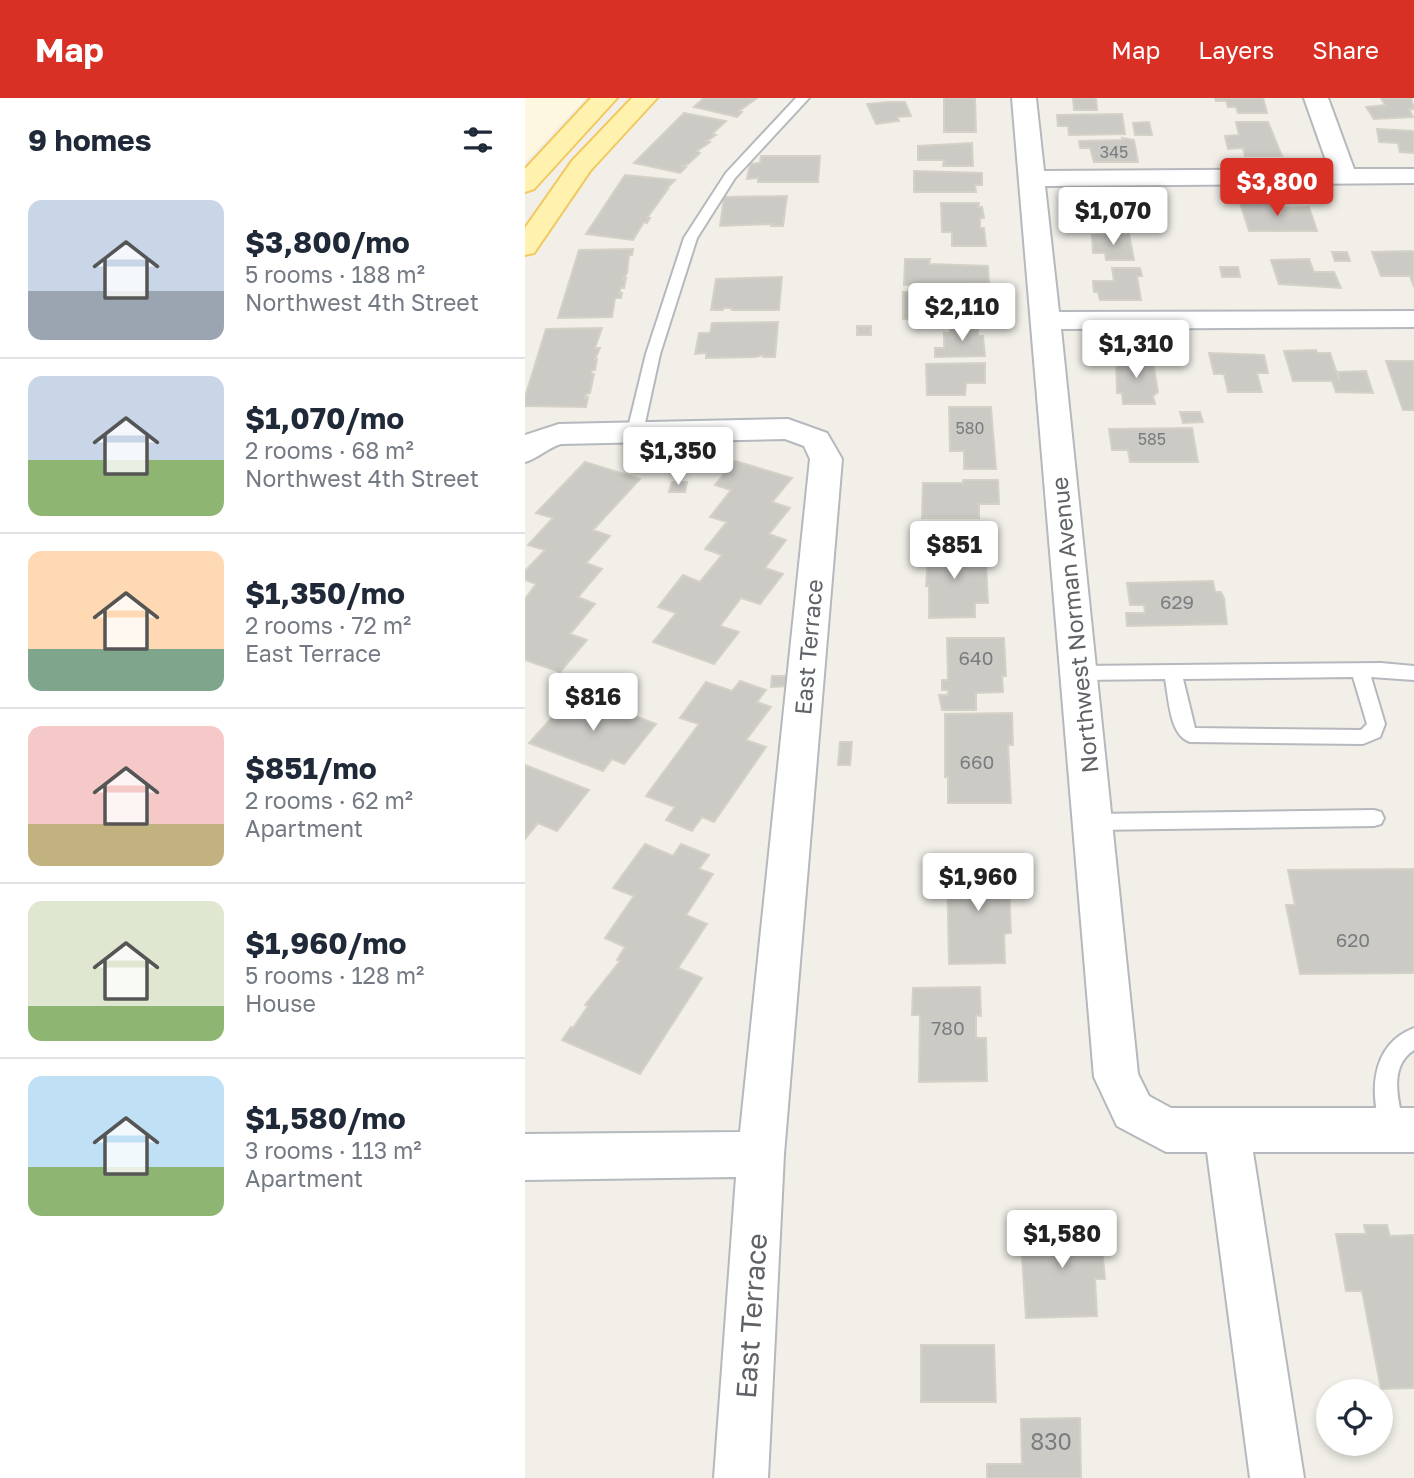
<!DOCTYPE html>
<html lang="en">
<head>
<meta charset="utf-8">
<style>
  :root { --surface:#fff; --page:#f6f6f7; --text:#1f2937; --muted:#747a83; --line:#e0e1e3; --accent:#d93025 }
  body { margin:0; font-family:"Golos Text",sans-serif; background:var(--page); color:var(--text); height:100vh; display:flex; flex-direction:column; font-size:26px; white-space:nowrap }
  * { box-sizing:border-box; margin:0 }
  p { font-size:23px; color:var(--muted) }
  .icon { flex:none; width:38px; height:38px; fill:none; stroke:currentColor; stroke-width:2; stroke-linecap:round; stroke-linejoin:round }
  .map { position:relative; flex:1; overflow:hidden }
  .panel { display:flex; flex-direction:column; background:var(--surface); width:525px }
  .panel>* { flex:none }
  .controls { position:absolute; left:791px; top:1281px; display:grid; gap:14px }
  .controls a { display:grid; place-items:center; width:77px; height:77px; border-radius:50%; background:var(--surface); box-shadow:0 4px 10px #0003; font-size:35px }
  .price { position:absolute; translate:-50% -60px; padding:0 16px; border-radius:7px; background:#fff; color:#222; font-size:23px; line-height:46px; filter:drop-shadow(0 2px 4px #0008) }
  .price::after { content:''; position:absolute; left:50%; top:42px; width:21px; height:16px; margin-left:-10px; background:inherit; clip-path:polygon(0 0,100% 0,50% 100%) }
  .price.current { background:var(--accent); color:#fff }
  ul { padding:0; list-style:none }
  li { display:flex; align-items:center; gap:21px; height:175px; padding:0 28px }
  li+li { border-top:2px solid var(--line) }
  li span { display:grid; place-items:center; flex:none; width:196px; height:140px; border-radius:14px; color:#555 }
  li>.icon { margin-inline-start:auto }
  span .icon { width:84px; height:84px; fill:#fffc; stroke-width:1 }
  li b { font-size:30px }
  h2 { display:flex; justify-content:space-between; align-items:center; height:84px; padding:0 28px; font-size:30px }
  header { display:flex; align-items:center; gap:42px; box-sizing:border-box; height:98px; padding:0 35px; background:var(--accent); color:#fff }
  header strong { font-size:33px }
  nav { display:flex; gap:38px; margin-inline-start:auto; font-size:24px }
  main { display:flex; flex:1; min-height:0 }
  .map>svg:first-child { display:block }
  .commercial { fill:#fef7e0 }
  .building { fill:#cccac5; stroke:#d6d1c6; stroke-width:2 }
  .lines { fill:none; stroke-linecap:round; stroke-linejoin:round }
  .lane-casing { stroke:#b5b8bc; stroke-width:4 }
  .street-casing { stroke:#b5b8bc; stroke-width:4 }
  .primary-casing { stroke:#f2c960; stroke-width:4 }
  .lane { fill:#fff; fill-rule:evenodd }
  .street { fill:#fff; fill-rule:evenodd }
  .primary { fill:#fff2af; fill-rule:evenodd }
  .labels { text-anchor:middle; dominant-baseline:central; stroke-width:7; stroke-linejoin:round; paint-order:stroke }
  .far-number-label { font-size:16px; fill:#7a7d7f }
  .number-label { font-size:19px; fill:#7a7d7f }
  .street-label { font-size:23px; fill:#5f6368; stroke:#fff }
  .near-number-label { font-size:23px; fill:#7a7d7f }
  .near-street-label { font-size:28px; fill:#5f6368; stroke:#fff }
</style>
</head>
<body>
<header>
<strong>Map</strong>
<nav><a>Map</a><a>Layers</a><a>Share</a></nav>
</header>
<main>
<section class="panel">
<h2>9 homes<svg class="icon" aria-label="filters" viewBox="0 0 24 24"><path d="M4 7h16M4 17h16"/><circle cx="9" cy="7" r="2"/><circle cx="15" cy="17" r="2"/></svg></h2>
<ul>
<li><span style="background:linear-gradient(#c9d6e8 65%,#9aa5b1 0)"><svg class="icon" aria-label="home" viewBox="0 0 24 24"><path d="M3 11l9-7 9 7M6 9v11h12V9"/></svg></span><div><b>$3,800/mo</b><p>5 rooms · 188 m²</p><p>Northwest 4th Street</p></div></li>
<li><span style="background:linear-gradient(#c9d6e8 60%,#8fb573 0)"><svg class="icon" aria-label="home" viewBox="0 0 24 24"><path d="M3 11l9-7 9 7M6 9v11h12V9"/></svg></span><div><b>$1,070/mo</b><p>2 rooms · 68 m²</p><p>Northwest 4th Street</p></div></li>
<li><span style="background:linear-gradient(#ffd9b3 70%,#7fa58c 0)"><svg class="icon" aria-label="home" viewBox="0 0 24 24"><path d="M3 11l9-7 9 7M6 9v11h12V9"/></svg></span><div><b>$1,350/mo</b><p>2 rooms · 72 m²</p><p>East Terrace</p></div></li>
<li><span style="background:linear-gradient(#f6c9c9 70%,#c2b280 0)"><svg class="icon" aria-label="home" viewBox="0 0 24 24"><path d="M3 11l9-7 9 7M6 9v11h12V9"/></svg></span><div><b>$851/mo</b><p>2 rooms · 62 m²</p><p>Apartment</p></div></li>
<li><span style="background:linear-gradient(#dfe7d0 75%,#8fb573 0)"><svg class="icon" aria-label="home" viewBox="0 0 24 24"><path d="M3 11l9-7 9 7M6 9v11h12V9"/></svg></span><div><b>$1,960/mo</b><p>5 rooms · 128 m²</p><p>House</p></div></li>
<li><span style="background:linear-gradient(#bfe0f5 65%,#8fb573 0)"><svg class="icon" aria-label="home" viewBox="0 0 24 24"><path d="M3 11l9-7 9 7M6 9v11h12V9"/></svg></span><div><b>$1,580/mo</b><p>3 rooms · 113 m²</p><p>Apartment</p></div></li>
</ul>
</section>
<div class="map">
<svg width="889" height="1380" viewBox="0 0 889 1380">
  <rect width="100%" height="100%" fill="#f1efe8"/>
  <path class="commercial" d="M 0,0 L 61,0 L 0,64 Z"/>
  <path class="building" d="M 179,0 L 229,0 L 231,1 L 214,13 L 217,14 L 212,19 L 169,9 Z
    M 419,0 L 450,0 L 451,34 L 419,34 Z
    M 548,0 L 571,0 L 572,12 L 549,12 Z
    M 690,0 L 738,0 L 742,15 L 713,15 L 711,9 L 703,9 L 701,3 L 691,3 Z
    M 856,0 L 886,0 L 889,11 L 884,11 L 888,19 L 849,21 L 841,9 L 860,7 Z
    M 364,4 L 380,4 L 386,18 L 372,19 L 374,23 L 351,26 L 342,6 Z
    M 159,15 L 201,23 L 187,36 L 191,37 L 182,43 L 185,44 L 172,53 L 175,55 L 163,66 L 157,68 L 161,69 L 155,75 L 109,65 Z
    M 597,16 L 600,36 L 544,37 L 543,28 L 533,28 L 532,17 Z
    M 624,24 L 627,37 L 610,37 L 608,25 Z
    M 711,24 L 743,24 L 757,58 L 720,58 L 718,50 L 703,51 L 700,38 L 714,37 Z
    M 852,31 L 889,33 L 889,55 L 875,54 L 873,45 L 854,44 Z
    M 597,40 L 609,42 L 613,64 L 569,64 L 565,50 L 555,50 L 554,43 L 598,42 Z
    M 447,45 L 448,68 L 418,68 L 419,62 L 393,62 L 393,48 Z
    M 236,58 L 295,58 L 293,84 L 233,84 L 233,80 L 222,81 L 225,66 L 235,65 Z
    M 389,73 L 457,75 L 457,87 L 450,87 L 451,94 L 389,94 Z
    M 100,77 L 150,82 L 141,91 L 143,91 L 122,120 L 125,120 L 122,125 L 119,124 L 108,142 L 61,136 Z
    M 262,98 L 258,128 L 246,128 L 247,126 L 195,128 L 199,99 Z
    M 563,101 L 622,101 L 627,125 L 563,126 Z
    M 749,104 L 751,115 L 757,115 L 755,110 L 784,109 L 792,133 L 724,133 L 715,105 Z
    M 416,105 L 454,105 L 453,109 L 457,109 L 459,120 L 455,120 L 455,130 L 459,130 L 461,148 L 427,148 L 427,134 L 417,134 Z
    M 604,136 L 609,162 L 581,162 L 580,155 L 568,155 L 567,137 Z
    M 108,151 L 107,157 L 104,157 L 102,175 L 98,181 L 101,180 L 99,190 L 96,190 L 94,195 L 97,195 L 96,200 L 90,200 L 87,219 L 33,220 L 54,152 Z
    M 887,153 L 889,155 L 889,189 L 885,178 L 856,178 L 847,154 Z
    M 807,154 L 822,154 L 825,163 L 810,163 Z
    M 380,161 L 405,161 L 404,166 L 463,168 L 464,185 L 379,187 Z
    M 784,161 L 789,174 L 809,174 L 816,190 L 754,186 L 746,162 Z
    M 695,169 L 713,169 L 715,179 L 697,179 Z
    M 587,170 L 615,170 L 617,178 L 612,178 L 616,202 L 575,202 L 573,194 L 569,194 L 568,183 L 589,183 Z
    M 257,179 L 254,212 L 207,212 L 207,210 L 198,210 L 198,212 L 186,212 L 191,181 Z
    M 378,194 L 405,194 L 405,199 L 464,201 L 465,220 L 378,221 Z
    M 253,224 L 250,259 L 238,259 L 238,257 L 230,259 L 181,260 L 181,255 L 170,256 L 174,235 L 185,235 L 187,225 Z
    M 453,227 L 453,238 L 458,238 L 460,258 L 410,259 L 410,250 L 419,250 L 419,235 L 425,235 L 425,228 Z
    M 332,228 L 346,228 L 346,237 L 332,237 Z
    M 77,230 L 70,250 L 75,250 L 70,261 L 72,261 L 70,272 L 67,272 L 66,276 L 69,276 L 65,295 L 61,296 L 60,300 L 63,299 L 61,309 L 0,308 L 0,299 L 21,231 Z
    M 791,252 L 792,255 L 805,255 L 814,281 L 813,274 L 841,273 L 848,295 L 811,294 L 807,283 L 768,283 L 759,253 Z
    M 684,255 L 739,257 L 743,275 L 732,275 L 737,294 L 703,294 L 699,276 L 689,276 Z
    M 591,256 L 612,256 L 613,264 L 628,264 L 633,294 L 628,298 L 630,306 L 598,306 L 597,295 L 592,295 Z
    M 861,263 L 889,263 L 889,312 L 878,312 Z
    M 460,265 L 460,285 L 441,285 L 440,297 L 402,297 L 401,266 Z
    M 424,309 L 466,309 L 471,371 L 439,371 L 439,353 L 425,353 Z
    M 655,314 L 675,314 L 678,324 L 658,325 Z
    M 667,330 L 673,364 L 605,364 L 603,352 L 587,352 L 584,331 Z
    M 210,363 L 267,380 L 247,404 L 265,410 L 244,436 L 261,442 L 240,470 L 258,476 L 235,506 L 216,500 L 195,528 L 214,534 L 189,566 L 128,544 L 151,515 L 133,509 L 158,477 L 175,484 L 197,457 L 180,451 L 202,424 L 185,419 L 206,392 L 190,387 Z
    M 60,364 L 115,381 L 68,432 L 85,438 L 61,465 L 77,471 L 53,499 L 70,506 L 45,536 L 62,542 L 35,574 L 0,562 L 0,501 L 11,486 L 0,482 L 0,473 L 20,452 L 3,447 L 28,420 L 11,415 Z
    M 438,382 L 473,382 L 474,406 L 454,406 L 454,420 L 397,420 L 398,385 L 438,385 Z
    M 147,384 L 162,384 L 160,394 L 144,394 Z
    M 404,443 L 443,443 L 445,465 L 461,465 L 463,505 L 450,505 L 450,519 L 404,520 L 404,488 L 401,488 Z
    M 688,483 L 690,494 L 696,494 L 699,500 L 702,526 L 602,528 L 601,515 L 620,515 L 619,507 L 605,507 L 602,485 Z
    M 422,540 L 479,540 L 481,578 L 477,578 L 478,594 L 451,595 L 451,612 L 417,612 L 414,597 L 423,597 L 423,592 L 417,592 L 417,582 L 423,582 Z
    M 247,578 L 265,578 L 265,588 L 246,589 Z
    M 215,583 L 241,592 L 232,604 L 246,609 L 221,642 L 241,649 L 189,724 L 177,719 L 167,733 L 141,722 L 150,709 L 121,698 L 174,626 L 155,620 L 181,584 L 207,593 Z
    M 49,595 L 131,626 L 99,666 L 87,661 L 78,673 L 4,645 Z
    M 487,615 L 488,647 L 483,647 L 486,705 L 423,705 L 423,679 L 420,679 L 420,616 Z
    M 315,644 L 327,644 L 325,667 L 313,667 Z
    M 0,667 L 64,692 L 32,733 L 13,725 L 0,741 Z
    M 120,746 L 148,758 L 156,746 L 184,757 L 174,771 L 188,776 L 161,817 L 182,826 L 153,870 L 177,880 L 115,976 L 37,942 L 46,929 L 48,930 L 63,908 L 60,907 L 95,863 L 92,862 L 100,849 L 80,840 L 109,798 L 88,790 Z
    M 483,765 L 486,835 L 479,836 L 480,865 L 424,866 L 422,766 Z
    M 889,771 L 889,875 L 775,876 L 761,807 L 770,807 L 763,772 Z
    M 455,889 L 456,918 L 451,917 L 451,940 L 461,940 L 462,983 L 394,984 L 395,917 L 387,917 L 388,890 Z
    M 552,1121 L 564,1121 L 565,1128 L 575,1128 L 580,1181 L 570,1181 L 572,1218 L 501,1220 L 495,1129 L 553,1127 Z
    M 839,1127 L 862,1127 L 865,1138 L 889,1137 L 889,1290 L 856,1291 L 837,1193 L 821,1193 L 811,1136 L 841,1136 Z
    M 396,1247 L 469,1247 L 471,1304 L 396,1304 Z
    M 555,1320 L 556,1380 L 462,1380 L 462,1366 L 497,1366 L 496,1321 Z"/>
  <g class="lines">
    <defs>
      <path id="lane" d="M 271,0 L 284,0 L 210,80 L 172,140 L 135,256 L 118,334 L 115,337 L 105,337 L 102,334 L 121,256 L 159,140 L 201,75 Z
        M 856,565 L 889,568 L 889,582 L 846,579 L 860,626 L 855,639 L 838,646 L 665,644 C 644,637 644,600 640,581 L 555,582 L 549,580 L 546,575 L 549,570 L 555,568 ZM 828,579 L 842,626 L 836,632 L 670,630 L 658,581 Z
        M 849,712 L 856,714 L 859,720 L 856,726 L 849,728 L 569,732 L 562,730 L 559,724 L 562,718 L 569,716 Z
        M 889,930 L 889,952 C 862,969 874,1006 880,1032 L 876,1040 L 868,1043 L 860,1040 C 843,1000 844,947 889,930 Z"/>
      <path id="street" d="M 487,0 L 511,0 L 519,73 L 804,71 L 779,0 L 803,0 L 829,71 L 889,71 L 889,85 L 520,88 L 534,214 L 889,213 L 889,229 L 536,231 L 613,976 L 624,998 L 646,1010 L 889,1010 L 889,1054 L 728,1054 L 779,1380 L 725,1380 L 682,1054 L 641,1054 L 592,1028 L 569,979 Z
        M 263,321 L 302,335 L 317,361 L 259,1056 L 243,1380 L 189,1380 L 211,1079 L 0,1082 L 0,1036 L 215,1034 L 285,361 L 279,348 L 260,341 L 36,346 C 22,350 14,360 0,364 L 0,337 L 34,326 Z"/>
      <path id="primary" d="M 66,0 L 92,0 L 9,91 L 0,94 L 0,71 Z
        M 107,0 L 132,0 L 65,73 L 9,155 L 0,157 L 0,130 L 47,63 Z"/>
    </defs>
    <use href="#lane" class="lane-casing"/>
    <use href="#street" class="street-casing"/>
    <use href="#primary" class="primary-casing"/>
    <use href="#lane" class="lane"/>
    <use href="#street" class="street"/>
    <use href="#primary" class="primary"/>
  </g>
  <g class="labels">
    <g class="far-number-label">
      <text x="589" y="54">345</text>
      <text x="445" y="330">580</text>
      <text x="627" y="341">585</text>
    </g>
    <g class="number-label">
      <text x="652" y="503">629</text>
      <text x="451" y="559">640</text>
      <text x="452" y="663">660</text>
      <text x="828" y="841">620</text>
      <text x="423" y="929">780</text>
    </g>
    <g class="street-label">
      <text transform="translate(549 527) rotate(-96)">Northwest Norman Avenue</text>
      <text transform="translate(283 549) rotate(-85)">East Terrace</text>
    </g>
    <g class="near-number-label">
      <text x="526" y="1343">830</text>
    </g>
    <g class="near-street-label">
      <text transform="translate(226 1218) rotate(-86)">East Terrace</text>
    </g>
  </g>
</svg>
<div class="controls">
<a><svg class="icon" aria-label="locate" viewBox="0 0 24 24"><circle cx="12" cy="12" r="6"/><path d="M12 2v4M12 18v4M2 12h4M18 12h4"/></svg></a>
</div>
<b class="price current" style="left:752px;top:120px">$3,800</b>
<b class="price" style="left:588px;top:149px">$1,070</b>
<b class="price" style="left:437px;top:245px">$2,110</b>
<b class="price" style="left:611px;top:282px">$1,310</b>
<b class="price" style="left:153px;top:389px">$1,350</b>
<b class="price" style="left:429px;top:483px">$851</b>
<b class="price" style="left:68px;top:635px">$816</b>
<b class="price" style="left:453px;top:815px">$1,960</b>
<b class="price" style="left:537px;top:1172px">$1,580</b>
</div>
</main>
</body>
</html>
